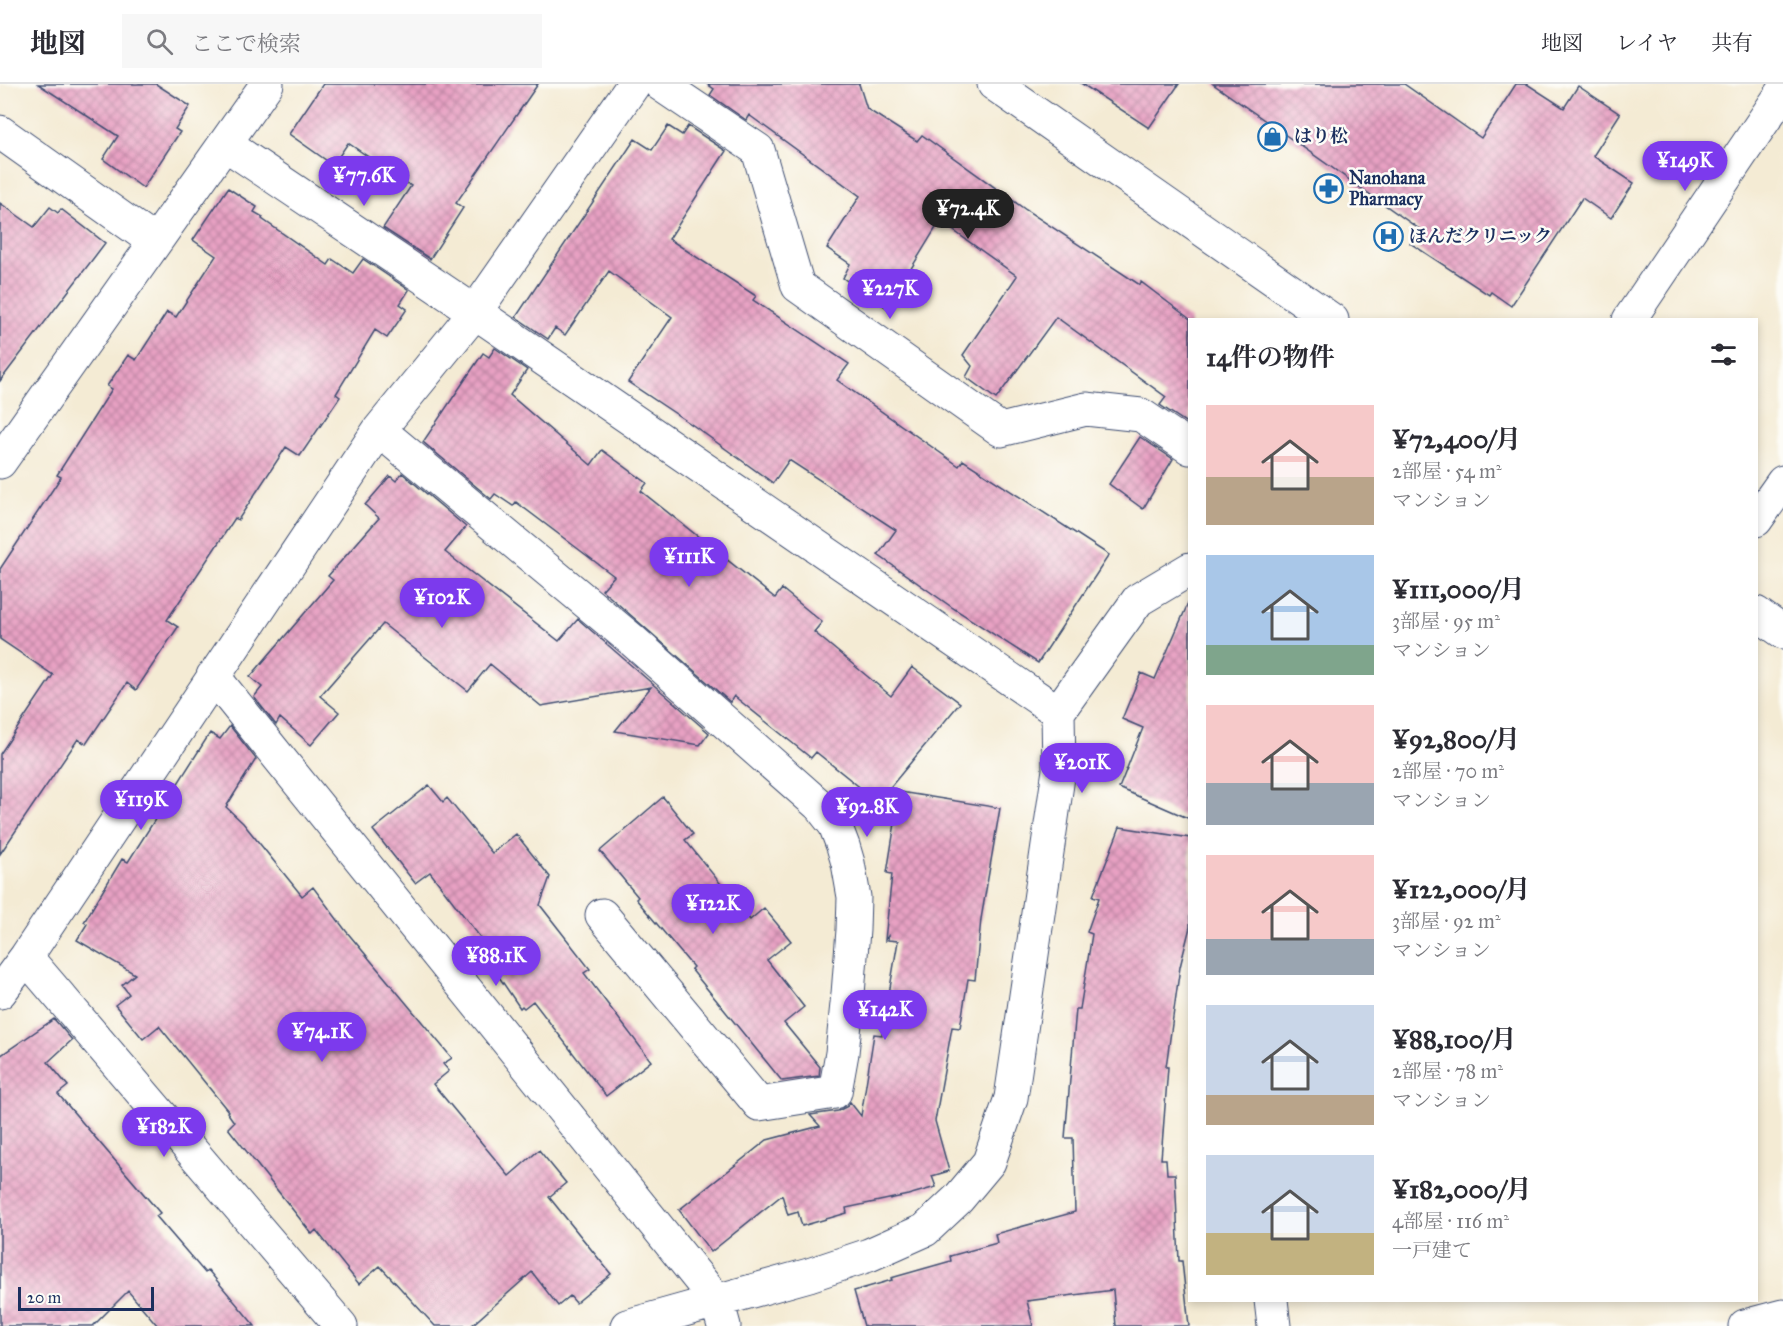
<!DOCTYPE html>
<html lang="ja">
<head>
<meta charset="utf-8">
<style>
  :root { --surface:#fff; --page:#f7f7f7; --text:#2b2b33; --muted:#7c7c81; --line:#e1e1e2; --accent:#7c3aed }
  body { margin:0; font-family:"IM FELL Great Primer","Noto Serif JP",serif; background:var(--page); color:var(--text); height:100vh; display:flex; flex-direction:column; font-size:22px; white-space:nowrap }
  * { box-sizing:border-box; margin:0 }
  p { font-size:20px; color:var(--muted) }
  .icon { flex:none; width:33px; height:33px; fill:none; stroke:currentColor; stroke-width:2; stroke-linecap:round; stroke-linejoin:round }
  .map { position:relative; flex:1; overflow:hidden }
  .panel { position:absolute; left:1188px; top:234px; width:570px; height:984px; display:flex; flex-direction:column; background:var(--surface); border-radius:0px; box-shadow:0 3px 9px #0003 }
  .panel>* { flex:none }
  .scale { position:absolute; left:18px; bottom:15px; width:136px; box-sizing:border-box; padding-left:6px; border:3px solid #1b2f5e; border-top:0; font-size:16px; line-height:21px; white-space:nowrap; color:#1b2f5e; -webkit-text-stroke:4px #fdfcf7; paint-order:stroke }
  .price { position:absolute; translate:-50% -51px; padding:0 14px; border-radius:21px; background:var(--accent); color:#fff; font-size:20px; line-height:39px; filter:drop-shadow(0 2px 3px #0008) }
  .price::after { content:''; position:absolute; left:50%; top:36px; width:18px; height:14px; margin-left:-9px; background:inherit; clip-path:polygon(0 0,100% 0,50% 100%) }
  .price.selected { background:#222; color:#fff }
  ul { padding:0; list-style:none }
  li { display:flex; align-items:center; gap:18px; height:150px; padding:0 18px }
  li span { display:grid; place-items:center; flex:none; width:168px; height:120px; border-radius:0px; color:#555 }
  li>.icon { margin-inline-start:auto }
  span .icon { width:72px; height:72px; fill:#fffc; stroke-width:1 }
  li b { font-size:26px }
  h2 { display:flex; justify-content:space-between; align-items:center; height:72px; padding:0 18px; font-size:26px }
  header { display:flex; align-items:center; gap:36px; box-sizing:border-box; height:84px; padding:0 30px; background:var(--surface); border-bottom:2px solid var(--line) }
  header strong { font-size:28px }
  nav { display:flex; gap:33px; margin-inline-start:auto; font-size:21px }
  .search { width:420px; height:54px; background:var(--page); display:flex; align-items:center; gap:15px; box-sizing:border-box; padding:0 21px; border-radius:0px; color:var(--muted); font-size:22px }
  .map>svg:first-child { display:block }
  .building { fill:url(#building-cross-hatch) }
  .lines { fill:none; stroke-linecap:round; stroke-linejoin:round }
  .minor-casing { stroke:#3c4b70; stroke-width:35 }
  .minor { stroke:#fff; stroke-width:33 }
  .labels { text-anchor:middle; dominant-baseline:central; stroke-width:5; stroke-linejoin:round; paint-order:stroke }
  .poi-label { font-size:18px; font-weight:bold; fill:#1b2f5e; stroke:#fdfcf7; text-anchor:start }
</style>
</head>
<body>
<header>
<strong>地図</strong>
<div class="search"><svg class="icon" aria-label="search" viewBox="0 0 24 24"><circle cx="10" cy="10" r="6"/><path d="M15 15l6 6"/></svg>ここで検索</div>
<nav><a>地図</a><a>レイヤ</a><a>共有</a></nav>
</header>
<div class="map">
<svg width="1783" height="1242" viewBox="0 0 1783 1242">
  <defs>
    <pattern id="building-cross-hatch" width="8" height="8" patternUnits="userSpaceOnUse" patternTransform="scale(1.5)"><rect width="8" height="8" fill="#e8a1c3"/><path d="M0 0l8 8M0 8l8-8" fill="none" stroke="#bb84a2"/></pattern>
  </defs>
  <rect width="100%" height="100%" fill="#fdfcf7"/>
  <filter id="ink" filterUnits="userSpaceOnUse"><feTurbulence type="fractalNoise" baseFrequency=".0167" numOctaves="2"/><feDisplacementMap in="SourceGraphic" scale="12" xChannelSelector="R" yChannelSelector="G"/><feConvolveMatrix kernelMatrix="1 2 1 2 8 2 1 2 1" color-interpolation-filters="sRGB"/></filter>
  <filter id="wash" filterUnits="userSpaceOnUse"><feTurbulence type="fractalNoise" baseFrequency=".008" numOctaves="4" result="noise"/><feDisplacementMap in="SourceGraphic" scale="24" xChannelSelector="R" yChannelSelector="G"/><feGaussianBlur stdDeviation="1.35" result="paint"/><feColorMatrix in="noise" values="0 0 0 0 0 0 0 0 0 0 0 0 0 0 0 0 0 1.4 0 .05"/><feComposite in="paint" operator="in"/></filter>
  <g filter="url(#wash)">
    <rect width="100%" height="100%" fill="#f4ebd4"/>
    <g id="blocks">
      <path class="building" d="M 38,0 L 156,0 L 190,22 L 175,45 L 180,48 L 143,104 L 103,75 L 118,52 Z
        M 323,0 L 538,0 L 456,119 L 463,124 L 430,175 L 383,144 L 411,102 L 348,59 L 333,81 L 289,50 Z
        M 707,0 L 859,0 L 867,25 L 917,57 L 922,51 L 1026,126 L 1140,201 L 1141,198 L 1190,235 L 1190,341 L 1160,321 L 1166,313 L 1056,233 L 996,315 L 966,293 L 972,282 L 963,271 L 1017,192 L 940,137 L 887,224 L 843,194 L 850,180 L 827,164 L 860,112 L 749,31 L 746,36 L 710,11 L 714,5 Z
        M 1082,0 L 1179,0 L 1149,44 Z
        M 1213,0 L 1404,0 L 1481,54 L 1516,0 L 1527,0 L 1564,24 L 1578,2 L 1620,30 L 1593,72 L 1634,99 L 1611,134 L 1582,114 L 1511,222 L 1491,208 L 1489,211 L 1410,159 L 1419,145 Z
        M 668,42 L 682,51 L 688,42 L 726,67 L 669,155 L 756,212 L 753,216 L 849,280 L 837,296 L 959,382 L 963,376 L 1109,471 L 1038,579 L 953,524 L 878,471 L 896,446 L 789,376 L 773,399 L 694,342 L 628,298 L 672,233 L 609,187 L 565,251 L 555,244 L 548,255 L 516,233 L 635,55 L 652,66 Z
        M 228,104 L 257,123 L 254,128 L 263,133 L 262,135 L 328,181 L 332,175 L 353,189 L 363,175 L 409,206 L 400,220 L 407,225 L 387,254 L 375,246 L 336,310 L 340,313 L 300,372 L 286,363 L 238,436 L 235,434 L 167,536 L 178,543 L 136,606 L 127,599 L 86,660 L 78,655 L 0,770 L 0,670 L 53,591 L 0,555 L 0,485 L 61,393 L 57,391 L 112,305 L 107,302 L 128,271 L 136,276 L 167,228 L 176,233 L 216,172 L 193,156 Z
        M 0,119 L 34,143 L 50,123 L 58,129 L 61,125 L 105,159 L 0,297 Z
        M 495,264 L 527,286 L 510,311 L 591,381 L 602,366 L 647,399 L 641,407 L 775,514 L 782,505 L 822,538 L 814,548 L 891,612 L 912,583 L 960,619 L 878,718 L 816,668 L 811,674 L 734,612 L 730,618 L 602,506 L 614,492 L 516,418 L 513,422 L 495,410 L 491,415 L 423,358 L 483,269 L 489,273 Z
        M 1140,353 L 1173,375 L 1143,425 L 1109,400 Z
        M 402,389 L 466,443 L 445,468 L 559,557 L 578,535 L 709,649 L 700,661 L 615,647 L 651,603 L 541,622 L 490,580 L 468,607 L 383,540 L 320,612 L 339,628 L 311,661 L 280,634 L 276,641 L 254,613 L 262,603 L 250,593 L 333,496 L 328,492 L 379,434 L 365,421 L 390,392 L 396,397 Z
        M 1190,515 L 1190,735 L 1119,704 L 1143,644 L 1122,635 L 1141,589 L 1155,595 Z
        M 230,642 L 256,675 L 226,723 L 243,739 L 302,812 L 313,803 L 346,847 L 452,974 L 443,980 L 449,987 L 433,1000 L 509,1092 L 539,1066 L 566,1099 L 549,1113 L 611,1190 L 576,1219 L 570,1212 L 558,1222 L 532,1188 L 471,1242 L 435,1242 L 380,1182 L 359,1200 L 316,1146 L 312,1150 L 228,1044 L 234,1038 L 227,1028 L 228,1027 L 159,942 L 143,955 L 115,921 L 129,910 L 122,901 L 135,890 L 77,856 L 87,840 L 84,838 L 122,775 L 128,778 L 210,649 L 220,655 Z
        M 429,701 L 443,718 L 447,714 L 492,769 L 516,750 L 550,793 L 540,821 L 590,885 L 584,889 L 651,977 L 606,1012 L 533,917 L 524,924 L 522,922 L 520,924 L 493,884 L 500,879 L 430,788 L 415,799 L 373,746 Z
        M 900,708 L 1000,724 L 981,835 L 975,896 L 968,895 L 960,944 L 952,943 L 935,1037 L 949,1087 L 932,1092 L 936,1103 L 908,1111 L 846,1124 L 847,1129 L 802,1142 L 798,1128 L 788,1131 L 782,1111 L 711,1168 L 679,1126 L 767,1056 L 820,1042 L 810,1031 L 838,1027 L 848,1022 L 850,1018 L 861,1032 L 874,950 L 882,951 L 898,857 L 888,856 L 888,852 L 885,856 L 892,790 L 887,789 Z
        M 663,713 L 693,750 L 685,756 L 750,836 L 764,824 L 791,857 L 767,876 L 804,923 L 784,939 L 820,983 L 819,992 L 782,997 L 691,885 L 693,883 L 636,815 L 638,813 L 600,767 Z
        M 1120,743 L 1190,754 L 1190,843 L 1180,883 L 1166,983 L 1168,983 L 1161,1075 L 1166,1075 L 1167,1090 L 1175,1090 L 1179,1177 L 1182,1177 L 1189,1242 L 1116,1242 L 1113,1206 L 1027,1217 L 1033,1242 L 864,1242 L 854,1207 L 892,1196 L 891,1194 L 951,1177 L 950,1172 L 997,1159 L 995,1150 L 1075,1128 L 1073,1054 L 1065,1054 L 1076,925 L 1080,925 L 1092,850 L 1087,848 L 1099,814 L 1093,812 Z
        M 54,935 L 72,956 L 48,978 L 68,1002 L 58,1010 L 160,1129 L 156,1132 L 205,1189 L 208,1186 L 255,1242 L 158,1242 L 128,1207 L 93,1242 L 0,1242 L 0,972 Z"/>
    </g>
  </g>
  <g filter="url(#ink)">
    <use href="#blocks" fill-opacity="0" stroke="#3c4b70" stroke-width="1.5"/>
    <g class="lines">
      <defs>
        <path id="minor" d="M 660,0 L 758,66 L 798,202 L 1001,346 L 1086,325 L 1141,331 L 1190,364
          M 994,0 L 1332,236
          M 0,48 L 155,158
          M 225,60 L 475,228 L 1058,628 L 1059,686 L 1011,1014 L 989,1078 L 958,1115 L 925,1146 L 869,1171 L 809,1191 L 627,1242
          M 1629,236 L 1783,8
          M 379,346 L 632,556 L 820,722 L 835,741 L 843,762 L 848,779 L 854,813 L 853,846 L 848,910 L 842,969 L 835,1008 L 759,1020 L 602,831
          M 0,378 L 267,0
          M 1756,436 L 1783,398
          M 1756,529 L 1783,548
          M 213,592 L 717,1217 L 724,1242
          M 1058,628 L 1138,516 L 1190,485
          M 26,873 L 341,1242
          M 0,908 L 26,873 L 379,346 L 475,228 L 634,0
          M 1271,1216 L 1274,1242
          M 1745,1242 L 1783,1232"/>
      </defs>
      <use href="#minor" class="minor-casing"/>
      <use href="#minor" class="minor"/>
    </g>
  </g>
  <defs>
    <symbol id="shop-ring" viewBox="-11 -11 22 22"><circle r="9.5" fill="#fdfcf7" stroke="#1f6fb2" stroke-width="1.5"/><path d="M-5-2.5h2.3a2.7 3.5 0 0 1 5.4 0H5L5.5 6h-11ZM-1.5-2.5h3a1.5 2.3 0 0 0-3 0Z" fill="#1f6fb2"/></symbol>
    <symbol id="pharmacy-ring" viewBox="-11 -11 22 22"><circle r="9.5" fill="#fdfcf7" stroke="#1f6fb2" stroke-width="1.5"/><path d="M-2-6h4v4h4v4h-4v4h-4v-4h-4v-4h4Z" fill="#1f6fb2"/></symbol>
    <symbol id="hospital-ring" viewBox="-11 -11 22 22"><circle r="9.5" fill="#fdfcf7" stroke="#1f6fb2" stroke-width="1.5"/><path d="M-5-5h3v3.5h4V-5h3V5h-3V1.5h-4V5h-3Z" fill="#1f6fb2"/></symbol>
  </defs>
  <g fill-rule="evenodd">
    <use href="#shop-ring" x="1256" y="36" width="33" height="33"/>
    <use href="#pharmacy-ring" x="1312" y="88" width="33" height="33"/>
    <use href="#hospital-ring" x="1372" y="136" width="33" height="33"/>
  </g>
  <g class="labels">
    <g class="poi-label">
      <text x="1294" y="52">はり松</text>
      <text x="1349" y="94">Nanohana<tspan x="1349" dy="21">Pharmacy</tspan></text>
      <text x="1409" y="152">ほんだクリニック</text>
    </g>
  </g>
</svg>
<div class="scale">20 m</div>
<b class="price" style="left:1685px;top:108px">¥149K</b>
<b class="price" style="left:364px;top:123px">¥77.6K</b>
<b class="price selected" style="left:968px;top:156px">¥72.4K</b>
<b class="price" style="left:890px;top:236px">¥227K</b>
<b class="price" style="left:689px;top:504px">¥111K</b>
<b class="price" style="left:442px;top:545px">¥102K</b>
<b class="price" style="left:1082px;top:710px">¥201K</b>
<b class="price" style="left:141px;top:747px">¥119K</b>
<b class="price" style="left:867px;top:754px">¥92.8K</b>
<b class="price" style="left:713px;top:851px">¥122K</b>
<b class="price" style="left:496px;top:903px">¥88.1K</b>
<b class="price" style="left:885px;top:957px">¥142K</b>
<b class="price" style="left:322px;top:979px">¥74.1K</b>
<b class="price" style="left:164px;top:1074px">¥182K</b>
<section class="panel">
<h2>14件の物件<svg class="icon" aria-label="filters" viewBox="0 0 24 24"><path d="M4 7h16M4 17h16"/><circle cx="9" cy="7" r="2"/><circle cx="15" cy="17" r="2"/></svg></h2>
<ul>
<li><span style="background:linear-gradient(#f6c9c9 60%,#b9a48a 0)"><svg class="icon" aria-label="home" viewBox="0 0 24 24"><path d="M3 11l9-7 9 7M6 9v11h12V9"/></svg></span><div><b>¥72,400/月</b><p>2部屋 · 54 m²</p><p>マンション</p></div></li>
<li><span style="background:linear-gradient(#a9c7e8 75%,#7fa58c 0)"><svg class="icon" aria-label="home" viewBox="0 0 24 24"><path d="M3 11l9-7 9 7M6 9v11h12V9"/></svg></span><div><b>¥111,000/月</b><p>3部屋 · 95 m²</p><p>マンション</p></div></li>
<li><span style="background:linear-gradient(#f6c9c9 65%,#9aa5b1 0)"><svg class="icon" aria-label="home" viewBox="0 0 24 24"><path d="M3 11l9-7 9 7M6 9v11h12V9"/></svg></span><div><b>¥92,800/月</b><p>2部屋 · 70 m²</p><p>マンション</p></div></li>
<li><span style="background:linear-gradient(#f6c9c9 70%,#9aa5b1 0)"><svg class="icon" aria-label="home" viewBox="0 0 24 24"><path d="M3 11l9-7 9 7M6 9v11h12V9"/></svg></span><div><b>¥122,000/月</b><p>3部屋 · 92 m²</p><p>マンション</p></div></li>
<li><span style="background:linear-gradient(#c9d6e8 75%,#b9a48a 0)"><svg class="icon" aria-label="home" viewBox="0 0 24 24"><path d="M3 11l9-7 9 7M6 9v11h12V9"/></svg></span><div><b>¥88,100/月</b><p>2部屋 · 78 m²</p><p>マンション</p></div></li>
<li><span style="background:linear-gradient(#c9d6e8 65%,#c2b280 0)"><svg class="icon" aria-label="home" viewBox="0 0 24 24"><path d="M3 11l9-7 9 7M6 9v11h12V9"/></svg></span><div><b>¥182,000/月</b><p>4部屋 · 116 m²</p><p>一戸建て</p></div></li>
</ul>
</section>
</div>
</body>
</html>
